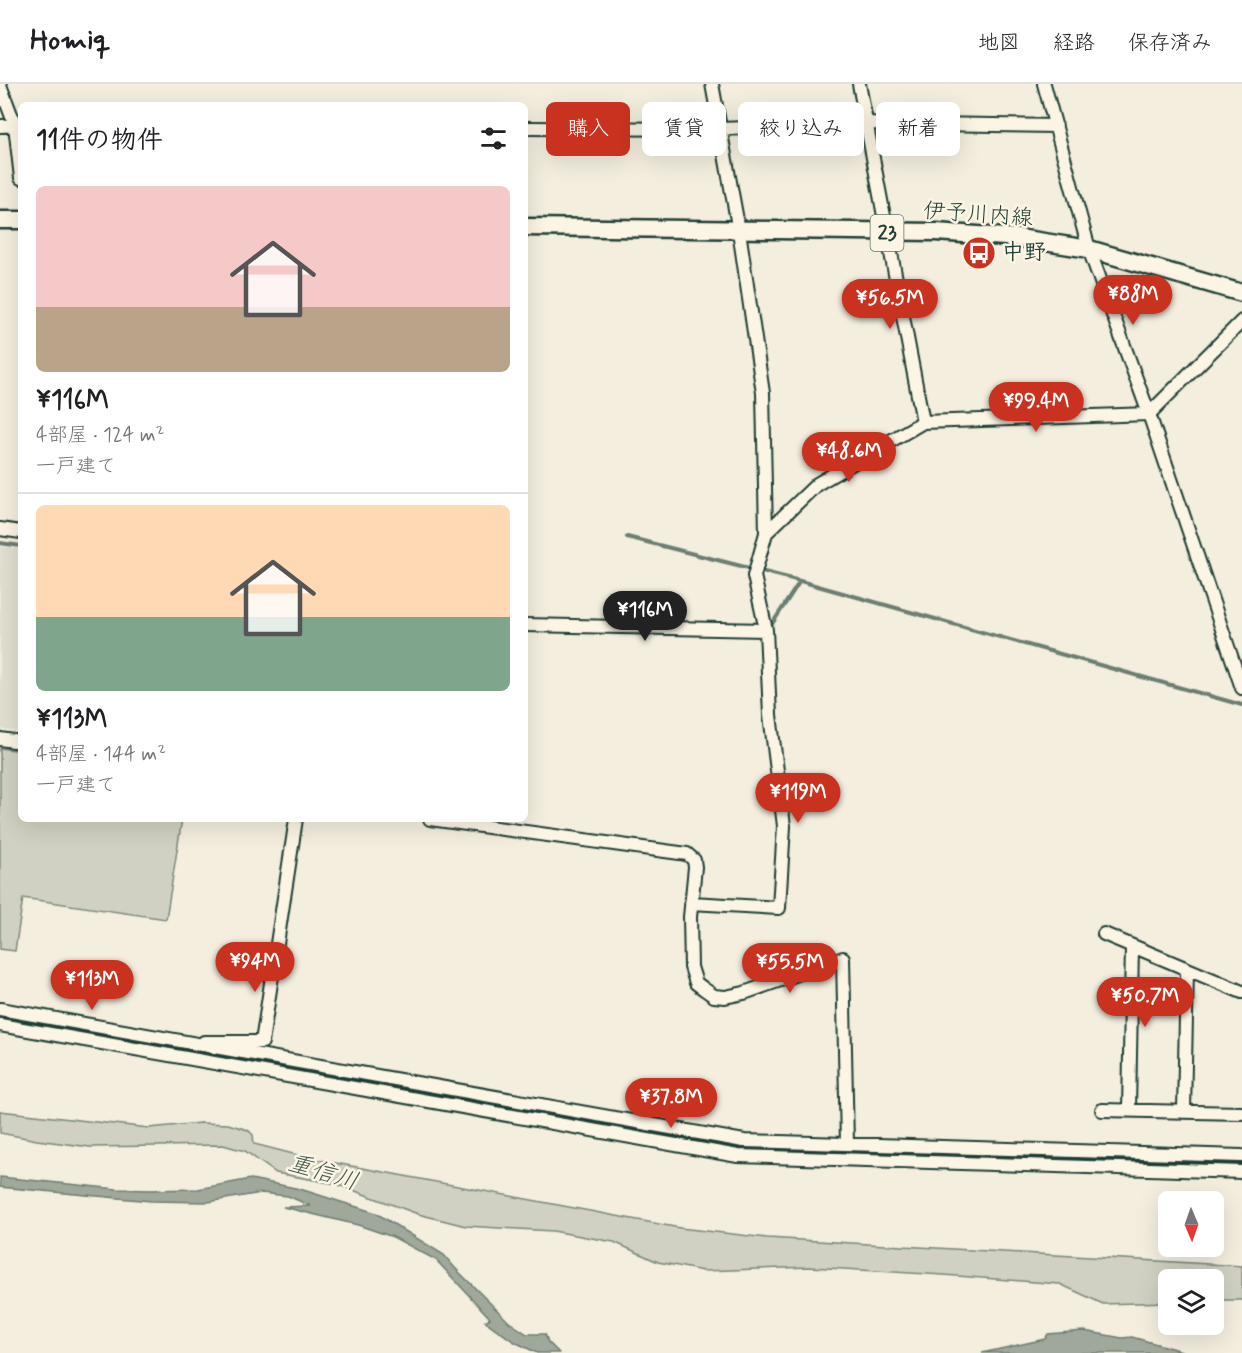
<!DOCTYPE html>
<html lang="ja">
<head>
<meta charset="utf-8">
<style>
  :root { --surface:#fff; --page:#f2f2f2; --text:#202124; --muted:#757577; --line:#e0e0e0; --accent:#c8321e }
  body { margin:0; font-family:Mynerve,"Klee One",sans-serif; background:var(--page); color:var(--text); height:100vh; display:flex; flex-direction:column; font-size:22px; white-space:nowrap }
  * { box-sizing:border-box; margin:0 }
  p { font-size:20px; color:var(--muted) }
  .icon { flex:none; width:33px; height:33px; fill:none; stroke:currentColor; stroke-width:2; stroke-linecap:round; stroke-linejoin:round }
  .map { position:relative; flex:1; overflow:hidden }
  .sheet { position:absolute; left:18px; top:18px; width:510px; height:720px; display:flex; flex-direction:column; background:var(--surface); border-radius:9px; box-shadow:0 6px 24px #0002 }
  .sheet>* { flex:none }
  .guide { position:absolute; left:546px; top:18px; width:570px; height:54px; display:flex; gap:12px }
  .needle { width:39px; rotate:178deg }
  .tools { position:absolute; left:1158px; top:1107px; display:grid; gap:12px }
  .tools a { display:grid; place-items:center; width:66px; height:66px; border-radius:9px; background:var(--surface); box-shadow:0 6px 24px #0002; font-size:30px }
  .price { position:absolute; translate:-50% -51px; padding:0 14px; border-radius:21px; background:var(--accent); color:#fff; font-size:20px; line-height:39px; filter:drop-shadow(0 2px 3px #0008) }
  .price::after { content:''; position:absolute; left:50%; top:36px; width:18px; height:14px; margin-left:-9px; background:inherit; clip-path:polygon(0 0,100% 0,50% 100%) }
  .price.selected { background:#222; color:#fff }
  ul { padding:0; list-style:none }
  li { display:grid; align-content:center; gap:12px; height:318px; padding:0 18px }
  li+li { border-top:2px solid var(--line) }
  li span { display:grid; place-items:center; height:186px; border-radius:9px; color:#555 }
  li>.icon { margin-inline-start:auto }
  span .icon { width:108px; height:108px; fill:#fffc; stroke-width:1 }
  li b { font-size:26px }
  h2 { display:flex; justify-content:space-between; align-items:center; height:72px; padding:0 18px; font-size:26px }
  .tag { padding:0 21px; border-radius:9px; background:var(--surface); box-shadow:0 6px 24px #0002; font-size:21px; line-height:54px }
  .tag.selected { background:var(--accent); color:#fff }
  header { display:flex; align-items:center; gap:36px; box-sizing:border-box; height:84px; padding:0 30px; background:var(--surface); border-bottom:2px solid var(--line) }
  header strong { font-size:28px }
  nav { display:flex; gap:33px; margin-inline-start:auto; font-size:21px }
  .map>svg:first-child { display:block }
  .built { fill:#e1dfd0 }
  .green { fill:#d0d1c2; stroke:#78877b; stroke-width:1.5 }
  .water { fill:#a0a89b; stroke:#6c7d72; stroke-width:1.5 }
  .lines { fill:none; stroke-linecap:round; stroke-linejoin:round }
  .stream { stroke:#6c7d72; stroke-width:4 }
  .minor-casing { stroke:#1f3d34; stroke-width:16 }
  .major-casing { stroke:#1f3d34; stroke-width:21 }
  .minor { stroke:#fcf5e5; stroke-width:12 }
  .major { stroke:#fcf5e5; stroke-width:16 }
  .labels { text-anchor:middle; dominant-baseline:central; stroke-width:5; stroke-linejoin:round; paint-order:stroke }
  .shield { fill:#fcf5e5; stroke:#617469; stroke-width:1.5 }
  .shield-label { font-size:21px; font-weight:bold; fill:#1f3d34 }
  .street-label { font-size:22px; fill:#1f3d34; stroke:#fcf5e5 }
  .poi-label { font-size:22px; font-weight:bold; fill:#1f3d34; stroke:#fcf5e5; text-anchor:start }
  .water-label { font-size:24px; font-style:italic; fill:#465d53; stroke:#fcf5e5 }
</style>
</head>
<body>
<header>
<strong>Homiq</strong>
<nav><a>地図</a><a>経路</a><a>保存済み</a></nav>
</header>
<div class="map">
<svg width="1242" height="1269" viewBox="0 0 1242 1269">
  <rect width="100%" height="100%" fill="#f3eede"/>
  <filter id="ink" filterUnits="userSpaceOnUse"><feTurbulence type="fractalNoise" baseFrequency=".0167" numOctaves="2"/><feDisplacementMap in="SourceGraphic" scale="12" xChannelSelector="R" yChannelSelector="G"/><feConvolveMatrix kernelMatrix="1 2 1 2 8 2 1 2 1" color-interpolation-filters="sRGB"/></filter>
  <g filter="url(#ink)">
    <path class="built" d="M 0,462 L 21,465 L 21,648 L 0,645 Z"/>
    <path class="green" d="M 0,664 L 21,667 L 21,735 L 182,735 L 166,835 L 23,814 L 15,867 L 0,865 Z
      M 0,1027 L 149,1044 L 200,1039 L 228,1040 L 248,1046 L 253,1051 L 254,1060 L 309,1074 L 680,1144 L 767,1154 L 1242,1182 L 1242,1216 L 1214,1216 L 1214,1196 L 1168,1196 L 1168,1218 L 1103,1220 L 1060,1200 L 944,1191 L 810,1183 L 703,1187 L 658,1178 L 614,1158 L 553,1147 L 466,1142 L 418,1130 L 336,1100 L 276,1089 L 245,1067 L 223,1061 L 90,1063 L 37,1056 L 0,1049 Z"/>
    <path class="water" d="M 0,1093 L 117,1105 L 150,1106 L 198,1105 L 251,1095 L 300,1105 L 376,1129 L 444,1171 L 455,1184 L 509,1238 L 527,1250 L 545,1250 L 548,1258 L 559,1269 L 537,1269 L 513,1257 L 485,1237 L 490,1234 L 436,1176 L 393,1153 L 358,1141 L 283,1123 L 311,1122 L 288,1112 L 261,1109 L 208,1118 L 151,1117 L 0,1103 Z
      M 1084,1247 L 1122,1254 L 1132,1253 L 1189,1269 L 982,1269 L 1045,1255 L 1048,1250 Z"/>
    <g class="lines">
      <path class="stream" d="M 627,453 L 800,497
        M 0,459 L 21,462
        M 766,540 L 772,540 L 800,497 L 1242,621"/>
      <defs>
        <path id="minor" d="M 859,0 L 923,338
          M 1044,0 L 1089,165 L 1149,330 L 1242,604
          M 0,1 L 15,41 L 21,94
          M 0,42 L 20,41
          M 525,44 L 720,45 L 867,39 L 1056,42
          M 0,445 L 21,448
          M 766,449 L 817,400 L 923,338 L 1149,330 L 1242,237
          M 525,541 L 766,546
          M 0,655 L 21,658
          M 430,735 L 687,770 L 694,776 L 695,783 L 690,833 L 691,883 L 696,899 L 704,905 L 714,912 L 725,913 L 744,909 L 843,874 L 847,1059
          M 691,819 L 779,824 L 784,742 L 770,631 L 766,546 L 754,492 L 766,449 L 763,309 L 739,147 L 712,0
          M 1104,850 L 1242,908
          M 0,925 L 744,1057 L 1242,1072
          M 0,941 L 738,1072 L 1242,1088
          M 204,958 L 262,958 L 296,735
          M 1102,1026 L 1242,1029
          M 1129,1026 L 1132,862
          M 1184,1027 L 1187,885"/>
        <path id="major" d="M 0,136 L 21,136
          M 525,143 L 936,148 L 1019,154 L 1089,165 L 1242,209"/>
      </defs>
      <use href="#minor" class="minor-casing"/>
      <use href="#major" class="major-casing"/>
      <use href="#minor" class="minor"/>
      <use href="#major" class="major"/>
    </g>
  </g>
  <defs>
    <symbol id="bus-disc" viewBox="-11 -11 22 22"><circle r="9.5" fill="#c8321e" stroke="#fcf5e5"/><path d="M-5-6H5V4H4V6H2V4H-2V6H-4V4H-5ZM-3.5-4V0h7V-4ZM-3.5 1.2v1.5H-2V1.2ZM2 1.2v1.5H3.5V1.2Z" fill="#fff"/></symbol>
  </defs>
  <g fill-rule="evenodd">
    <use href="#bus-disc" x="960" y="150" width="38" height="38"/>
  </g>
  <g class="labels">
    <rect class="shield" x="870.5" y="131" width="33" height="36" rx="4.5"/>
    <g class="shield-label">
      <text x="887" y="149">23</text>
    </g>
    <g class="street-label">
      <text transform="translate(978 131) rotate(4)">伊予川内線</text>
    </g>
    <g class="poi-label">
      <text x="1002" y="169">中野</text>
    </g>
    <g class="water-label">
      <text transform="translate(323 1089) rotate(17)">重信川</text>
    </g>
  </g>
</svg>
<div class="tools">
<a><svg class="needle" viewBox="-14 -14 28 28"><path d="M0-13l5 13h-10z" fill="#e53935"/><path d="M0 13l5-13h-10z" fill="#757577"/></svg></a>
<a><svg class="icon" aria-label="layers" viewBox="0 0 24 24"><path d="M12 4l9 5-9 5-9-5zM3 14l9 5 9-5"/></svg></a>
</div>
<b class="price" style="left:1133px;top:242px">¥88M</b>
<b class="price" style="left:890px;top:246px">¥56.5M</b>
<b class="price" style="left:1036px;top:349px">¥99.4M</b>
<b class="price" style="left:849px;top:399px">¥48.6M</b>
<b class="price selected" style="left:645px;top:558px">¥116M</b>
<b class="price" style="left:798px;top:740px">¥119M</b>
<b class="price" style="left:255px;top:909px">¥94M</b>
<b class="price" style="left:790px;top:910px">¥55.5M</b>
<b class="price" style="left:92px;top:927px">¥113M</b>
<b class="price" style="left:1145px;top:944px">¥50.7M</b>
<b class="price" style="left:671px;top:1045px">¥37.8M</b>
<div class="guide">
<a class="tag selected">購入</a>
<a class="tag">賃貸</a>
<a class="tag">絞り込み</a>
<a class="tag">新着</a>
</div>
<section class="sheet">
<h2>11件の物件<svg class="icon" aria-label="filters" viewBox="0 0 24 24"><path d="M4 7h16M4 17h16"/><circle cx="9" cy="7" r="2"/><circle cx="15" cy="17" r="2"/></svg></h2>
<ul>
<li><span style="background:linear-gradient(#f6c9c9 65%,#b9a48a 0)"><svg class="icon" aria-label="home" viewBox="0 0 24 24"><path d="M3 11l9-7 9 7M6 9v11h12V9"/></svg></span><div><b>¥116M</b><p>4部屋 · 124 m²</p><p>一戸建て</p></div></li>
<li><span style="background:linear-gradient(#ffd9b3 60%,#7fa58c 0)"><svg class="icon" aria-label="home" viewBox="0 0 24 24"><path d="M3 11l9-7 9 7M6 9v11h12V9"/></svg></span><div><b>¥113M</b><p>4部屋 · 144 m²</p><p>一戸建て</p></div></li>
</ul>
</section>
</div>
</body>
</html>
